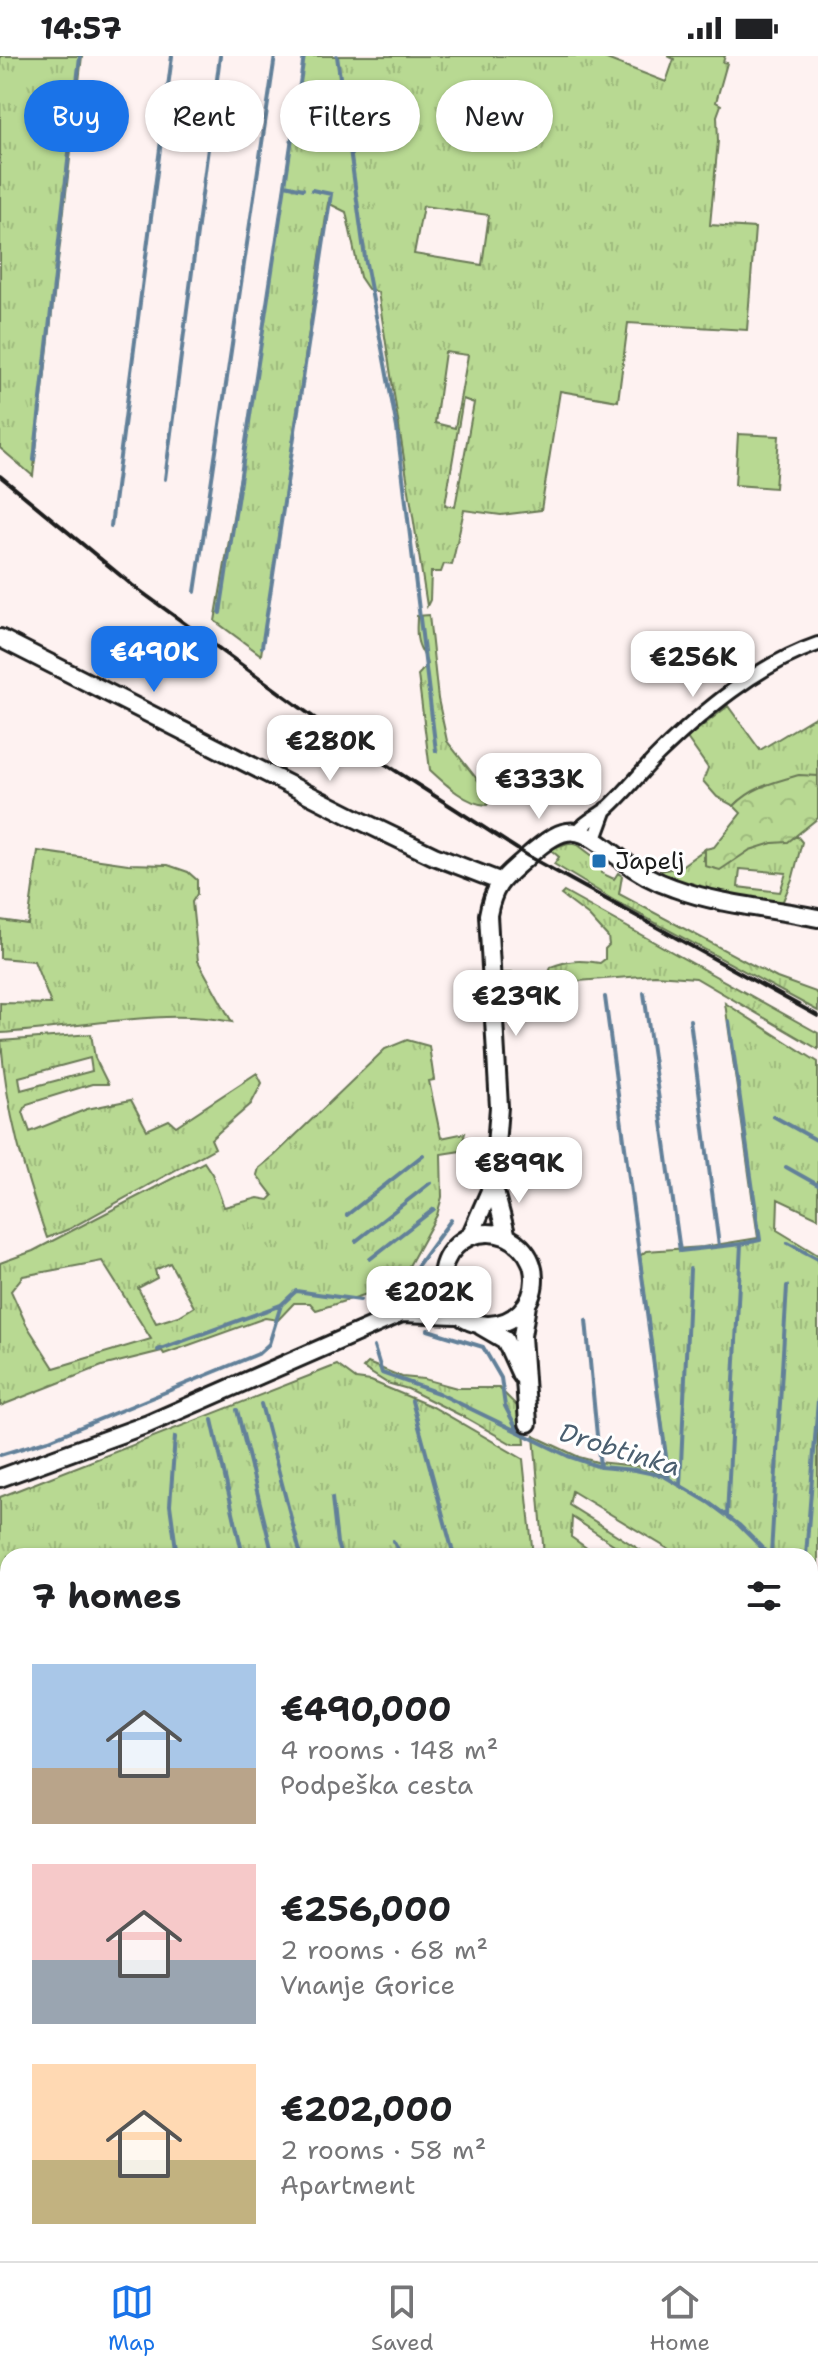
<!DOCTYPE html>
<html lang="en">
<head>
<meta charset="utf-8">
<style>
  :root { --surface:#fff; --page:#f2f2f2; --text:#202124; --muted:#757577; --line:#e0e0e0; --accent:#1a73e8 }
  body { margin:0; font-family:"Shantell Sans",sans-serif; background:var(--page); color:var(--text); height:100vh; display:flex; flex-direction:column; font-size:30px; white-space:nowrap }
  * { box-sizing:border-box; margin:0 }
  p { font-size:26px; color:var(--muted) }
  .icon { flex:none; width:44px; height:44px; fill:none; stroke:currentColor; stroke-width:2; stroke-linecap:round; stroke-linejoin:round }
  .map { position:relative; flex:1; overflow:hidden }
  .sheet { position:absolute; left:0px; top:1492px; width:818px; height:714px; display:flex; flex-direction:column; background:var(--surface); border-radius:24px 24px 0 0; box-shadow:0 2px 6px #0004 }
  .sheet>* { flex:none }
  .top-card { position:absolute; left:24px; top:24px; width:770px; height:72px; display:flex; gap:16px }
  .price { position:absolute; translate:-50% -68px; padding:0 18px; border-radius:16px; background:#fff; color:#222; font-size:26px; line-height:52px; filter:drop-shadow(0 2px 4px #0008) }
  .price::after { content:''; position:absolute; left:50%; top:48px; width:24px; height:18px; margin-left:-12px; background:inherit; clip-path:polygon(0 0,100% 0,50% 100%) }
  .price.current { background:var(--accent); color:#fff }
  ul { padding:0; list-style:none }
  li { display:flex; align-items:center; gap:24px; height:200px; padding:0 32px }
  li span { display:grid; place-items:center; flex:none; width:224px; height:160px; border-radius:0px; color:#555 }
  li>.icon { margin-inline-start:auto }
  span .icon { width:96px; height:96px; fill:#fffc; stroke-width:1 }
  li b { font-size:34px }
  h2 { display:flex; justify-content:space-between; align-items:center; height:96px; padding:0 32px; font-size:34px }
  .tag { padding:0 28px; border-radius:36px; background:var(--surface); box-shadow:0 2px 6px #0004; font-size:28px; line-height:72px }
  .tag.current { background:var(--accent); color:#fff }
  .status { display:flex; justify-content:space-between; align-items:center; height:56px; padding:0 40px; background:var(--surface); direction:ltr }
  .status svg { height:22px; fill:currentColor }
  .menu { display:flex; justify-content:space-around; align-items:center; height:112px; border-top:2px solid var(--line); background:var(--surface); font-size:22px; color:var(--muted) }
  .menu a { display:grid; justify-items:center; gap:4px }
  .menu .current { color:var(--accent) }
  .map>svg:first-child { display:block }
  .grass { fill:url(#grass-tufts); stroke:#6a7a57; stroke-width:2; fill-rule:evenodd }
  .forest { fill:url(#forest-crowns); stroke:#6a7a57; stroke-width:2 }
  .pitch { fill:#b8d992; stroke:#6a7a57; stroke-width:2 }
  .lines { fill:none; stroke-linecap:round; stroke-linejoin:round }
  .stream { stroke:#628099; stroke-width:4 }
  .minor-casing { stroke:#1c1c1c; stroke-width:18 }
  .major-casing { stroke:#1c1c1c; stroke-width:22 }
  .minor { stroke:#fff; stroke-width:12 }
  .major { stroke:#fff; stroke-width:16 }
  .rail { stroke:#1c1c1c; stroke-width:4 }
  .poi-dot { fill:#1f6fb2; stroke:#fff; stroke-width:3 }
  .labels { text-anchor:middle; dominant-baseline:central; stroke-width:6; stroke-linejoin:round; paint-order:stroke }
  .poi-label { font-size:24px; fill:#1c1c1c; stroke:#fff; text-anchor:start }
  .water-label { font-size:26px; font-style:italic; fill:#4a5e6f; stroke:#fff }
</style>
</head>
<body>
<div class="status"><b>14:57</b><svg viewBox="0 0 49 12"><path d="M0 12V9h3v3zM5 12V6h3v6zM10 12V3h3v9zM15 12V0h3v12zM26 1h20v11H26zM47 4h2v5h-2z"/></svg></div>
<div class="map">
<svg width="818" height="2205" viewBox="0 0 818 2205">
  <defs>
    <pattern id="grass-tufts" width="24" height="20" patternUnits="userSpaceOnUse" patternTransform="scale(2)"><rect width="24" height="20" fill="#b8d992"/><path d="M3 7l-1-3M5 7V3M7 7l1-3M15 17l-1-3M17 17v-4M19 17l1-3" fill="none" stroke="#9eba7d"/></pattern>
    <pattern id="forest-crowns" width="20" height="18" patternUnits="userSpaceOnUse" patternTransform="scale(2)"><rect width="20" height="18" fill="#b8d992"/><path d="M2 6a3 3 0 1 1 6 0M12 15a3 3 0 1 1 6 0" fill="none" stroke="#9eba7d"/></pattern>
  </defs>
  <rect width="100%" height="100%" fill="#fef2f1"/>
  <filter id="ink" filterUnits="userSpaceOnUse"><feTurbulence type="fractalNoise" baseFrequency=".0125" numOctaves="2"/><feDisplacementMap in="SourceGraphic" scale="16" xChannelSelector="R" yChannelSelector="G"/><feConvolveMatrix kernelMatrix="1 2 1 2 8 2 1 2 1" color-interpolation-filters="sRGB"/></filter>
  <g filter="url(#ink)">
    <path class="grass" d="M 0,0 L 82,0 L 33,420 L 0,392 Z
      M 304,0 L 599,0 L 666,26 L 674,3 L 668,0 L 725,0 L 723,6 L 727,7 L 716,46 L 721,49 L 717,60 L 718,85 L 710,169 L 755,172 L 747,274 L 628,267 L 618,345 L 560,335 L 541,454 L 501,459 L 464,454 L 452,509 L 444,508 L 441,516 L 431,516 L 430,544 L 427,550 L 378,236 L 368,233 L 360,221 L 346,156 L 328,147 L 261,599 L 215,565 L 244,398 ZM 423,150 L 489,159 L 482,209 L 414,198 ZM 445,296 L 468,299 L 455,372 L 435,367 ZM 463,343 L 474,347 L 455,451 L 445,449 Z
      M 429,559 L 438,643 L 447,685 L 491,741 L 487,749 C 467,749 444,727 430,714 L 418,619 L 427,609 C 426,600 422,598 419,589 C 415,579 417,570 417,560 Z
      M 728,650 L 760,694 L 818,659 L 818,720 C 793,719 751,732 734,750 L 717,741 L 703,725 L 708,712 L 687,682 Z
      M 797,780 L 802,786 L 793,821 L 783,845 L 776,847 C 734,842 693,837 655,816 L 680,811 L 705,793 L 703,804 L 720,813 C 733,801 754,789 772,787 C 783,785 787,786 797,780 ZM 740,813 L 786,817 L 780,836 L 738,831 Z
      M 568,787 L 578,789 L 602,807 L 601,817 L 614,823 L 618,817 L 622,820 L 619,838 L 777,922 L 816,936 L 818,938 L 818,955 L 615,845 L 554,808 L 559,801 L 552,795 L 553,792 Z
      M 38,795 L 128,808 L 168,809 L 188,816 L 197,824 L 197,838 L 192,846 L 198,905 L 232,966 C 161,951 74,973 0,977 L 0,947 L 51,948 L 34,905 L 0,902 L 0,864 L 28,868 Z
      M 564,836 L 818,977 L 818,993 L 696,922 L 655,919 L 502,931 L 500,917 L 549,917 L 551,911 C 568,904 582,904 600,907 L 605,903 L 605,893 L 609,889 L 608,881 L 589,860 L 561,839 Z
      M 725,947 L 818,1006 L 818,1162 L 778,1143 L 777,1174 L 818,1199 L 818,2124 L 810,2122 L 810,1500 L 680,1500 L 572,1435 L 569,1449 L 650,1500 L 631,1500 L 572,1461 L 571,1481 L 598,1500 L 544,1500 L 534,1380 L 579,1401 L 597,1406 L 637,1410 L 669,1419 L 640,1200 L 646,1195 L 703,1191 L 758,1182 Z
      M 91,978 L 95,1002 L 108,1028 L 92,1028 L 27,1048 L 23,1056 L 30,1076 L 87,1053 L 131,1044 L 147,1074 L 169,1064 L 176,1070 L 257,1017 L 262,1027 L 251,1048 L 211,1083 L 215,1092 L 69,1173 L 47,1182 C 23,1113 7,1058 1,985 ZM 90,1002 L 92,1015 L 21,1034 L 19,1021 Z
      M 407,984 L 429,990 L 434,1024 L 429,1025 L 441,1082 L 465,1077 L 460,1095 L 441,1098 L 442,1141 L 437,1159 L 399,1228 L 316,1254 L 310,1247 L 294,1247 L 278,1264 L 265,1262 L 164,1298 L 162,1295 L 102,1310 L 0,1350 L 0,1207 L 33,1195 L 204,1106 L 212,1118 L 224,1151 L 258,1142 L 269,1144 L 273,1140 L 257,1119 L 259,1112 L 275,1099 L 385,993 ZM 102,1205 L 151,1283 L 54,1312 L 26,1268 L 11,1235 L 23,1220 ZM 170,1207 L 194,1251 L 179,1260 L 156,1267 L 138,1232 L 157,1222 L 155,1214 Z
      M 368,1307 L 402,1321 L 424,1323 L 457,1332 L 499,1332 L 523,1356 L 525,1388 L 512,1388 L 466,1362 L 408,1333 L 387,1327 L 363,1312 Z
      M 337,1309 L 356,1323 L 371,1325 L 433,1351 L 523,1403 L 533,1500 L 8,1500 L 8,1555 L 0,1557 L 0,1441 Z
      M 0,1984 L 8,2009 L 8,2198 L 32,2198 L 19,2205 L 0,2205 Z
      M 55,2198 L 243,2198 L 240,2205 L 41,2205 Z
      M 375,2198 L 591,2198 L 592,2205 L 394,2205 Z"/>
    <path class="forest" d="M 799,719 L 818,720 L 818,762 L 788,786 L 772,787 L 750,794 L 720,814 L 705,810 L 705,793 L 714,791 L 741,757 L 734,750 C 752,731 774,726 799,719 Z"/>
    <path class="pitch" d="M 738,378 L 779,380 L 775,432 L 735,429 Z"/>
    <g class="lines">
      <path class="stream" d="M 337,0 L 365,202 L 397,372 L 436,695
        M 303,133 L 285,129 L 304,0
        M 34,404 L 80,0
        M 165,423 L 220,0
        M 111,470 L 172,0
        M 195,536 L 275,0
        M 220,557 L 285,129
        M 262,591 L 331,138 L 312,134
        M 644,937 L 680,1195 L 741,1188 L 727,1460
        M 605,941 L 669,1423
        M 690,964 L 719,1190
        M 729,965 L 760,1184 L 741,1188
        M 773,1060 L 818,1085
        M 786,1111 L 818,1129
        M 347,1159 L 423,1099
        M 356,1185 L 430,1127
        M 788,1187 L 818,1203
        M 370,1203 L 434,1153
        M 410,1233 L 415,1213 L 451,1164
        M 586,1264 L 600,1411
        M 428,1274 L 483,1291 L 501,1322 L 505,1350 L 518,1375
        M 374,1291 L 382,1317 L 438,1337 L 568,1400 L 600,1411 L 635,1414 L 664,1420 L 708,1446 L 739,1469 L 770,1500
        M 158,1294 L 281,1249 L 296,1235 L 360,1244
        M 412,1345 L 454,1500
        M 261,1348 L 301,1500
        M 237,1354 L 273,1500
        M 212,1364 L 243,1500
        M 175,1381 L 170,1449 L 177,1500
        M 0,1399 L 49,1384 L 258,1298 L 269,1288 L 281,1249
        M 680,1430 L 690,1213
        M 332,1442 L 337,1487 L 341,1500
        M 393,1485 L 402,1500
        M 771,1498 L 787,1230
        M 806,1500 L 818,1344
        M 810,1521 L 818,1524
        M 810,1571 L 818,1574
        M 810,1606 L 818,1609
        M 810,1689 L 812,1682
        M 0,1732 L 8,1763
        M 810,1793 L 818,1770
        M 0,1816 L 8,1815
        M 810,1901 L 818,1876
        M 810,2009 L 818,1984
        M 0,2023 L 8,2018
        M 0,2082 L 8,2098
        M 810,2084 L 818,2058
        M 810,2138 L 818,2139
        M 810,2174 L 818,2177
        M 310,2198 L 329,2205
        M 387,2198 L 406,2205
        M 487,2198 L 506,2205
        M 585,2198 L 586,2205
        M 726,2198 L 748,2205
        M 258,2202 L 266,2205
        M 604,2203 L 610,2205
        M 13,2205 L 26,2198"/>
      <defs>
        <path id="minor" d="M 578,775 C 587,764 597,761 607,753 C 625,737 641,716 658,699 C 703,655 757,609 818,588
          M 595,783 L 606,753"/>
        <path id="major" d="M 0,582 L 353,761 L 434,800 L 499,825
          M 493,1128 L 507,1181
          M442 1223a46 46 0 1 1 92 0a46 46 0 1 1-92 0Z
          M 471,1178 L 493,1128 L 499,1051 L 488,859 C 494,826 504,822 527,801 C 570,763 579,771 621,803 C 636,815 656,826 674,832 C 720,849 770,852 818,862
          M 527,1249 L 522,1280 L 528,1367
          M 402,1257 L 457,1259
          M 481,1270 L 505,1284 L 521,1319
          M 0,1422 L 148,1368 L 402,1257 L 442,1218"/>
      </defs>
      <use href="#minor" class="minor-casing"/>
      <use href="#major" class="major-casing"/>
      <use href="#minor" class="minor"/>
      <use href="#major" class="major"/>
      <path class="rail" d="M 0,420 L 132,529 L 320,666 L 528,800 L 818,960"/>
    </g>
  </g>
  <rect class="poi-dot" x="591" y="797" width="16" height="16" rx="4"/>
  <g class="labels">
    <g class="poi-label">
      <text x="615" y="805">Japelj</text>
    </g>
    <g class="water-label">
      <text transform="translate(620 1393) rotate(17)">Drobtinka</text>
    </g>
  </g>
</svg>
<b class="price current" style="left:154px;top:638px">€490K</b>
<b class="price" style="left:693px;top:643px">€256K</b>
<b class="price" style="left:330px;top:727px">€280K</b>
<b class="price" style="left:539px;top:765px">€333K</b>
<b class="price" style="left:516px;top:982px">€239K</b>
<b class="price" style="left:519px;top:1149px">€899K</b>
<b class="price" style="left:429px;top:1278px">€202K</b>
<div class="top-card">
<a class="tag current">Buy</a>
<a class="tag">Rent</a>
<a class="tag">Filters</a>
<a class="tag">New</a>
</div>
<section class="sheet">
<h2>7 homes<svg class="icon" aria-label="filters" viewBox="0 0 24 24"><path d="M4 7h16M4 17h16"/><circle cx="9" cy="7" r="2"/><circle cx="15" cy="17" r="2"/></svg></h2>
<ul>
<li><span style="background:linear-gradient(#a9c7e8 65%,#b9a48a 0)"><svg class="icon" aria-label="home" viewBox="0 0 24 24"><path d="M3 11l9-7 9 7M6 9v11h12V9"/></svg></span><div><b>€490,000</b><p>4 rooms · 148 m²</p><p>Podpeška cesta</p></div></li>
<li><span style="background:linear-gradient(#f6c9c9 60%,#9aa5b1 0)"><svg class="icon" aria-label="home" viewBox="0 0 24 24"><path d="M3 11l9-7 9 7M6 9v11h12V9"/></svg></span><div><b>€256,000</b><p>2 rooms · 68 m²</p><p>Vnanje Gorice</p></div></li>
<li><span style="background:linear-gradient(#ffd9b3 60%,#c2b280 0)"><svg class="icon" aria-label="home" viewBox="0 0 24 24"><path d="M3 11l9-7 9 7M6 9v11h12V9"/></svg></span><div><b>€202,000</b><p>2 rooms · 58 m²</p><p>Apartment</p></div></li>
</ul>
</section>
</div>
<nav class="menu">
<a class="current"><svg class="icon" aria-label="map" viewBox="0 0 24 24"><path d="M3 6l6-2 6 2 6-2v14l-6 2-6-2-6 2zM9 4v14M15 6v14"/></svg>Map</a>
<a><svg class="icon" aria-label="saved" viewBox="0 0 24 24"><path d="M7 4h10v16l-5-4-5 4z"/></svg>Saved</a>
<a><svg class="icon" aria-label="home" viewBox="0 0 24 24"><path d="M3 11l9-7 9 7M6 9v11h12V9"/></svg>Home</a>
</nav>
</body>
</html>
